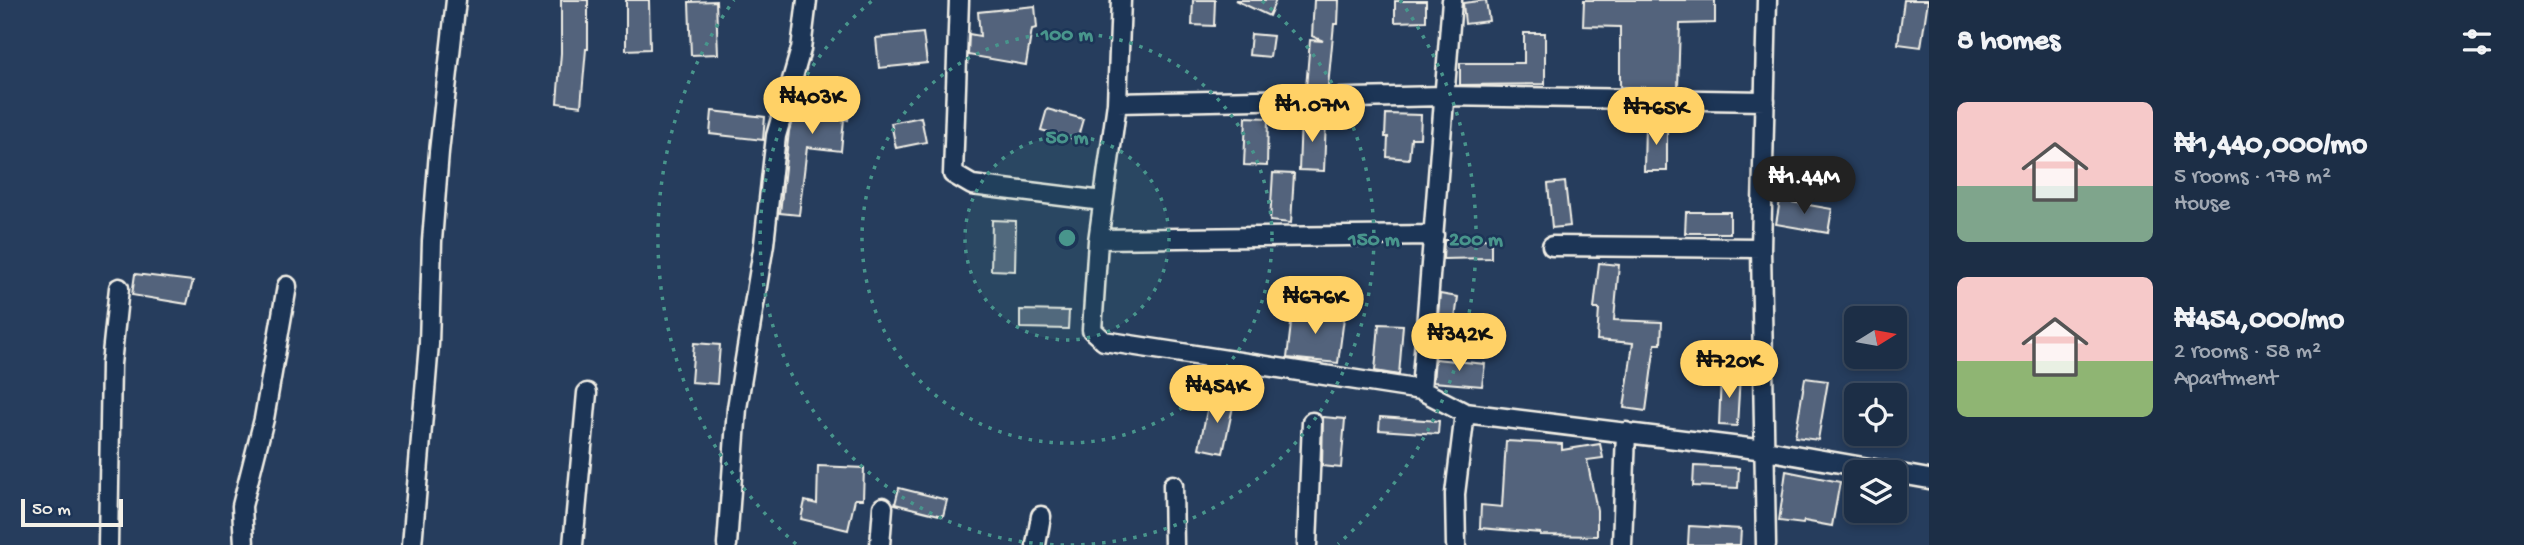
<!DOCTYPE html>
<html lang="en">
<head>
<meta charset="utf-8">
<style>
  :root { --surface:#1c2e46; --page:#25364d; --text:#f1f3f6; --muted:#a0a8b3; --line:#3a4a5f; --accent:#ffd166 }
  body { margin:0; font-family:"Gochi Hand",sans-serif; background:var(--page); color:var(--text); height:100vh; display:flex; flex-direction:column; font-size:26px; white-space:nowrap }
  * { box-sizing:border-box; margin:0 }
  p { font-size:23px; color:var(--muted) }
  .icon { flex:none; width:38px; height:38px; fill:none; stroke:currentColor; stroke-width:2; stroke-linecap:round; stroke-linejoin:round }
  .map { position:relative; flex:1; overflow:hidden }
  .sheet { display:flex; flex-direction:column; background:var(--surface); width:595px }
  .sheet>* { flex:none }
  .needle { width:46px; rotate:79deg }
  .buttons { position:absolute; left:1844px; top:306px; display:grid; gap:14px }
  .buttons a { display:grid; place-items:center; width:63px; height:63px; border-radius:10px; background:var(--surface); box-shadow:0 4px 10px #0003,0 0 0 2px var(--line); font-size:35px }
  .scale { position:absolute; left:21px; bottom:18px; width:102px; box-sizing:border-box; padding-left:7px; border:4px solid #f4f1e8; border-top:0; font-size:19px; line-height:24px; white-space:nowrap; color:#f4f1e8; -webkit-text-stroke:5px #1d3557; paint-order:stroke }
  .price { position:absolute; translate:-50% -60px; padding:0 16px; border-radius:24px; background:var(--accent); color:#111; font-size:23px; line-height:46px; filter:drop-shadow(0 2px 4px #0008) }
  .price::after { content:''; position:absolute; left:50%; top:42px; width:21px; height:16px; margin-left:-10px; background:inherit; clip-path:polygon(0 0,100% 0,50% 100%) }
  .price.current { background:#222; color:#fff }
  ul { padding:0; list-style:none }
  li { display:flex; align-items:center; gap:21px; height:175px; padding:0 28px }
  li span { display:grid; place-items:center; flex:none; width:196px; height:140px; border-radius:10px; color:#555 }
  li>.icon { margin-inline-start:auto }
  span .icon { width:84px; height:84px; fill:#fffc; stroke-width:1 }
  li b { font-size:30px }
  h2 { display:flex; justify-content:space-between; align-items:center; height:84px; padding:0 28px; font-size:30px }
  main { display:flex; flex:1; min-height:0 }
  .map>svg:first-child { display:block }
  .building { fill:#52647b; stroke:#f4f1e8; stroke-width:2 }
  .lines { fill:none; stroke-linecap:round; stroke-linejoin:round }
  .minor-casing { stroke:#f4f1e8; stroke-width:23 }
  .minor { stroke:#1d3557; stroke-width:18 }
  .ring { fill:none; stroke:#48958c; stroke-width:3.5; stroke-dasharray:3.5 7 }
  .centre { fill:#48958c; stroke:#1d3557; stroke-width:3.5 }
  .ring-label { font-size:21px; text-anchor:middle; font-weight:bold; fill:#48958c; stroke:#1d3557; stroke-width:5; stroke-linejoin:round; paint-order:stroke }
</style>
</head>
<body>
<main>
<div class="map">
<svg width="1929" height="545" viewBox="0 0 1929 545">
  <rect width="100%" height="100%" fill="#263d5d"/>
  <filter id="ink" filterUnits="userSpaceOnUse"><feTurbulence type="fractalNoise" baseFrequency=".0143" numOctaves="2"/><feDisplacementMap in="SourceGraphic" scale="14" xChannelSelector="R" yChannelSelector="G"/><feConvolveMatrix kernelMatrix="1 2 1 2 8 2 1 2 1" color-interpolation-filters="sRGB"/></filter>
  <g filter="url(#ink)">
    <path class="building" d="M 561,0 L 588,0 L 588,49 L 586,49 L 581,106 L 557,103 L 561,53 Z
      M 626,0 L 649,0 L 650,49 L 626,50 Z
      M 1193,0 L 1215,0 L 1214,26 L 1192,25 Z
      M 1235,0 L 1276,0 L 1269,16 Z
      M 1314,0 L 1339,0 L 1338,24 L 1334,24 L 1328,87 L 1306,88 L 1310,40 L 1323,41 L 1312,36 Z
      M 1486,0 L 1489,21 L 1465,24 L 1463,3 Z
      M 1584,0 L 1715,0 L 1715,23 L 1680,24 L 1678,88 L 1620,87 L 1620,27 L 1583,26 Z
      M 1904,0 L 1928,0 L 1921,47 L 1898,44 Z
      M 716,1 L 718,54 L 691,55 L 689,2 Z
      M 1395,1 L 1426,1 L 1426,21 L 1395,22 Z
      M 1035,6 L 1037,28 L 1032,29 L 1026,65 L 968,55 L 969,34 L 980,36 L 978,12 Z
      M 923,33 L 927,63 L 879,68 L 876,38 Z
      M 1524,33 L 1545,33 L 1545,84 L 1460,85 L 1460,63 L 1524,63 Z
      M 1251,34 L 1273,36 L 1270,57 L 1249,55 Z
      M 803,83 L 853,95 L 848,120 L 844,119 L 841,151 L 807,147 L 799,215 L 780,213 L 789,131 Z
      M 1047,109 L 1083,119 L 1077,140 L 1041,130 Z
      M 712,111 L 765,117 L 763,140 L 710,134 Z
      M 1386,114 L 1421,115 L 1420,138 L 1411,138 L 1409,159 L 1387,157 L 1388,137 L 1385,137 Z
      M 921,117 L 926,142 L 896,148 L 891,123 Z
      M 1246,117 L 1268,118 L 1267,166 L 1244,165 Z
      M 1301,118 L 1326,119 L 1324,171 L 1299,170 Z
      M 1645,123 L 1667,123 L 1667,171 L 1644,171 Z
      M 1273,173 L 1294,174 L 1291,223 L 1270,221 Z
      M 1565,182 L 1570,226 L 1552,228 L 1548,184 Z
      M 1780,200 L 1832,209 L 1828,233 L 1776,224 Z
      M 1686,212 L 1730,212 L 1730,233 L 1685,233 Z
      M 992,220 L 1016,221 L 1015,271 L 991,270 Z
      M 1491,239 L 1491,258 L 1443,259 L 1444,240 Z
      M 1599,263 L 1619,265 L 1614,320 L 1662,322 L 1661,344 L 1655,344 L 1646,411 L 1624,408 L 1633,343 L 1597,340 L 1599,309 L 1594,309 Z
      M 135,274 L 193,281 L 187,304 L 132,295 Z
      M 1440,294 L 1458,297 L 1455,319 L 1438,316 Z
      M 1293,307 L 1318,310 L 1318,315 L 1344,318 L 1338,363 L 1287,358 Z
      M 1020,310 L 1069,311 L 1068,329 L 1020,328 Z
      M 1379,324 L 1403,325 L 1399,375 L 1375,371 Z
      M 694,343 L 720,345 L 717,384 L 691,382 Z
      M 1435,359 L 1485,364 L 1482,386 L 1433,382 Z
      M 1721,375 L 1740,375 L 1737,426 L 1719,425 Z
      M 1805,378 L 1828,381 L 1818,440 L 1795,437 Z
      M 1210,397 L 1234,402 L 1223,453 L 1199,448 Z
      M 1323,417 L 1345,419 L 1341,468 L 1322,466 Z
      M 1380,417 L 1439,421 L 1438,434 L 1379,430 Z
      M 1506,441 L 1562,444 L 1562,450 L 1600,444 L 1603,458 L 1587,460 L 1597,510 L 1597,536 L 1540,535 L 1540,533 L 1480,528 L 1481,505 L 1502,507 Z
      M 818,466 L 864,468 L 863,499 L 855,499 L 848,530 L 801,519 L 805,501 L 817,504 Z
      M 1694,466 L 1739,468 L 1738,488 L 1693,486 Z
      M 1786,471 L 1840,482 L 1832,526 L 1804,521 L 1803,524 L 1779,521 Z
      M 899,488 L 947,500 L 943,516 L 895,504 Z
      M 1689,526 L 1741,529 L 1740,545 L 1688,545 Z"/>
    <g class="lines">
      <defs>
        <path id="minor" d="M 959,0 L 953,174 L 972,185 L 1103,201
          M 1121,0 L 1117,103 L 1098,241 L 1092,330 L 1104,341 L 1421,390 L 1465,413 L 1765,450 L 1892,472
          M 1117,103 L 1444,96 L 1765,101
          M 1099,239 L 1434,235
          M 1552,246 L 1761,248
          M 1421,390 L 1452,0
          M 1895,473 L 1929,479
          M 1173,485 L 1174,545
          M 108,545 L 111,364 L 119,288
          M 244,545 L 242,506 L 264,419 L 287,286
          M 412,545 L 429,344 L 432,241 L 439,152 L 456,0
          M 573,545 L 587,393
          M 727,545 L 737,408 L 764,244 L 776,136 L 801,49 L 807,0
          M 880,545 L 883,507
          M 1036,545 L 1041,516
          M 1307,545 L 1312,422
          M 1456,545 L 1455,494 L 1465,413
          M 1622,545 L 1626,432
          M 1766,545 L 1761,248 L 1767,0"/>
      </defs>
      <use href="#minor" class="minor-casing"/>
      <use href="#minor" class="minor"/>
    </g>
  </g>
  <circle cx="1067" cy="238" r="102" fill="#48958c" fill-opacity=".12"/>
  <g class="ring">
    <circle cx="1067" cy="238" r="102"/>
    <circle cx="1067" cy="238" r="205"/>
    <path d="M1064 545A307 307 0 0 1 872 1M1262 1A307 307 0 0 1 1070 545"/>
    <path d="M796 544A409 409 0 0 1 734 0M1400 0A409 409 0 0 1 1338 544"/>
  </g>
  <circle cx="1067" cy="238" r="10" class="centre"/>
  <g class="ring-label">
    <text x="1067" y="40">100 m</text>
    <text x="1067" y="143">50 m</text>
    <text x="1374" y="245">150 m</text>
    <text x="1476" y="245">200 m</text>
  </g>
</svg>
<div class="buttons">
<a><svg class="needle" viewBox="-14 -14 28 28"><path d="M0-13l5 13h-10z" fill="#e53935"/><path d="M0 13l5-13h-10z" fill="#a0a8b3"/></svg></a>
<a><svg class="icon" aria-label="locate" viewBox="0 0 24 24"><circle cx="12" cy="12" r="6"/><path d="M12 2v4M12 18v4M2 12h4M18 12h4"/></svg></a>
<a><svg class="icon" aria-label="layers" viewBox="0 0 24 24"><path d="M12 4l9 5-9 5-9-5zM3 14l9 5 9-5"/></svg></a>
</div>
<div class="scale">50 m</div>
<b class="price" style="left:812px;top:136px">₦403K</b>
<b class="price" style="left:1312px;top:144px">₦1.07M</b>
<b class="price" style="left:1656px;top:147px">₦765K</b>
<b class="price current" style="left:1804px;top:216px">₦1.44M</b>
<b class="price" style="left:1315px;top:336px">₦676K</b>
<b class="price" style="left:1459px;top:373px">₦342K</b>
<b class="price" style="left:1729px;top:400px">₦720K</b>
<b class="price" style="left:1217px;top:425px">₦454K</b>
</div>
<section class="sheet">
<h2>8 homes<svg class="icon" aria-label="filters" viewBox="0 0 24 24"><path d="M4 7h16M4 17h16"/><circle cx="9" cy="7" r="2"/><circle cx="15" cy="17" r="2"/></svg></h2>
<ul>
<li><span style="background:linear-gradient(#f6c9c9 60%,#7fa58c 0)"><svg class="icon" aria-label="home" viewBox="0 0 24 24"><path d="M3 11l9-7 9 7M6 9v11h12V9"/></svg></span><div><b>₦1,440,000/mo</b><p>5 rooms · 178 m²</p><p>House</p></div></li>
<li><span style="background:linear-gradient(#f6c9c9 60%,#8fb573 0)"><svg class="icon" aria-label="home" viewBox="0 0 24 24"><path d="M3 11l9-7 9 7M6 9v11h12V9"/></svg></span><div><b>₦454,000/mo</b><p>2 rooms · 58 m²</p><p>Apartment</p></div></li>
</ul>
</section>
</main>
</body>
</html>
